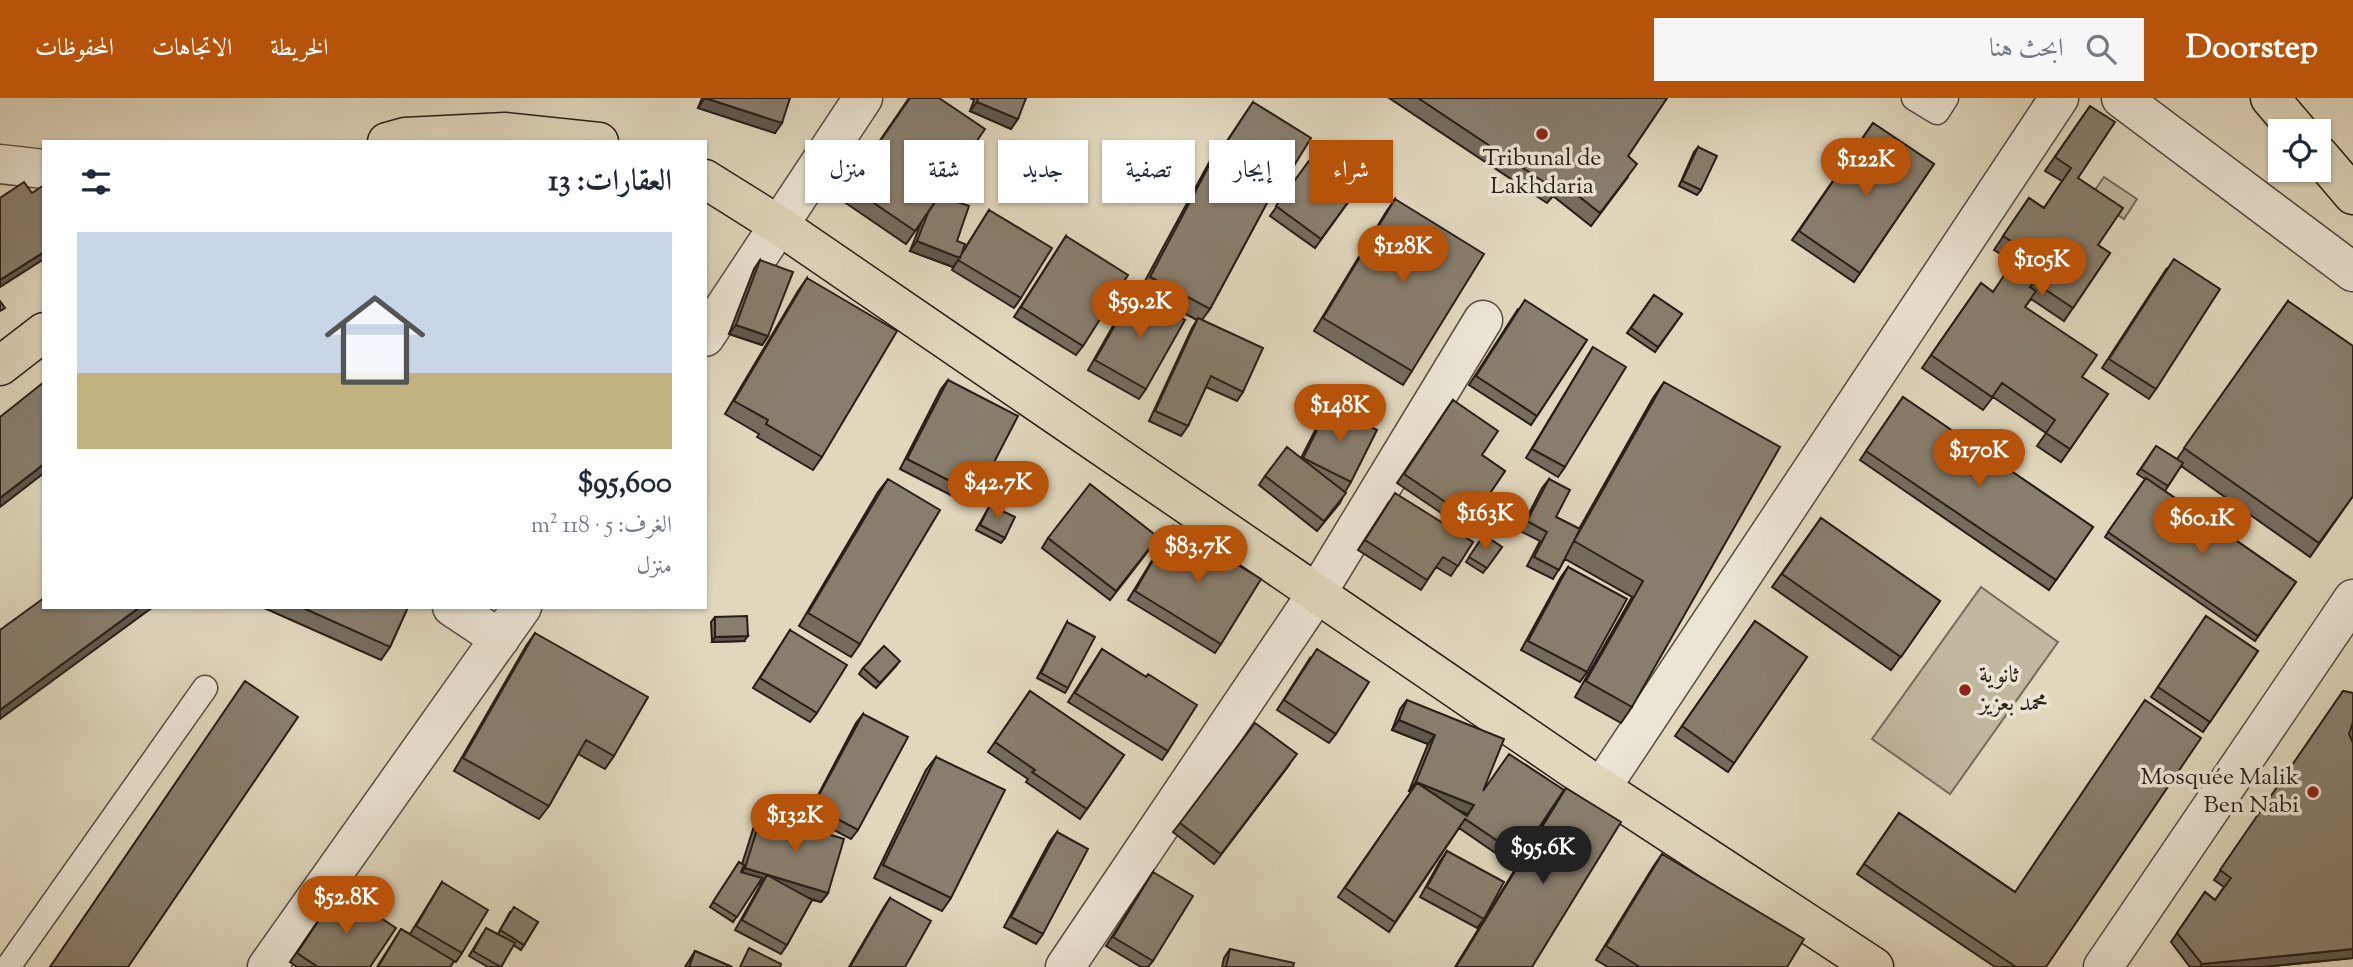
<!DOCTYPE html>
<html lang="ar">
<head>
<meta charset="utf-8">
<style>
  :root { --surface:#fff; --page:#f6f6f7; --text:#1f2937; --muted:#747a83; --accent:#b45309 }
  body { margin:0; font-family:"Sorts Mill Goudy",Amiri,serif; background:var(--page); color:var(--text); direction:rtl; height:100vh; display:flex; flex-direction:column; font-size:26px; white-space:nowrap }
  * { box-sizing:border-box; margin:0 }
  p { font-size:23px; color:var(--muted) }
  .icon { flex:none; width:38px; height:38px; fill:none; stroke:currentColor; stroke-width:2; stroke-linecap:round; stroke-linejoin:round }
  .map { position:relative; flex:1; overflow:hidden; direction:ltr }
  .drawer { position:absolute; left:42px; top:42px; width:665px; height:469px; display:flex; flex-direction:column; background:var(--surface); border-radius:0px; box-shadow:0 2px 5px #0004; direction:rtl }
  .drawer>* { flex:none }
  .banner { position:absolute; left:728px; top:42px; width:665px; height:63px; direction:rtl; display:flex; gap:14px }
  .controls { position:absolute; left:2268px; top:21px; display:grid; gap:14px }
  .controls a { display:grid; place-items:center; width:63px; height:63px; border-radius:0px; background:var(--surface); box-shadow:0 2px 5px #0004; font-size:35px }
  .price { position:absolute; translate:-50% -60px; padding:0 16px; border-radius:24px; background:var(--accent); color:#fff; font-size:23px; line-height:46px; filter:drop-shadow(0 2px 4px #0008) }
  .price::after { content:''; position:absolute; left:50%; top:42px; width:21px; height:16px; margin-left:-10px; background:inherit; clip-path:polygon(0 0,100% 0,50% 100%) }
  .price.active { background:#222; color:#fff }
  ul { padding:0; list-style:none }
  li { display:grid; align-content:center; gap:14px; height:371px; padding:0 35px }
  li span { display:grid; place-items:center; height:217px; border-radius:0px; color:#555 }
  li>.icon { margin-inline-start:auto }
  span .icon { width:126px; height:126px; fill:#fffc; stroke-width:1 }
  li b { font-size:30px }
  h2 { display:flex; justify-content:space-between; align-items:center; height:84px; padding:0 35px; font-size:30px }
  .pill { padding:0 24px; border-radius:0px; background:var(--surface); box-shadow:0 2px 5px #0004; font-size:24px; line-height:63px }
  .pill.active { background:var(--accent); color:#fff }
  header { display:flex; align-items:center; gap:42px; box-sizing:border-box; height:98px; padding:0 35px; background:var(--accent); color:#fff }
  header strong { font-size:33px }
  nav { display:flex; gap:38px; margin-inline-start:auto; font-size:24px }
  .search { width:490px; height:63px; background:var(--page); display:flex; align-items:center; gap:18px; box-sizing:border-box; padding:0 24px; border-radius:0px; color:var(--muted); font-size:26px }
  .map>svg:first-child { display:block }
  .green { fill:#c1b8a1; stroke:#746b5c; stroke-width:2 }
  .lines { fill:none; stroke-linecap:round; stroke-linejoin:round }
  .lane-casing { stroke:#564c40; stroke-width:27 }
  .street-casing { stroke:#564c40; stroke-width:41 }
  .primary-casing { stroke:#281e17; stroke-width:41 }
  .lane { stroke:#ebe5d4; stroke-width:24 }
  .street { stroke:#ebe5d4; stroke-width:38 }
  .primary { stroke:#e0d7bd; stroke-width:38 }
  .wall { fill:#756c5e; stroke:#281e17; stroke-width:2 }
  .shaded-wall { fill:#5f584c; stroke:#281e17; stroke-width:2 }
  .building { fill:#887e6d; stroke:#281e17; stroke-width:2 }
  .poi-dot { fill:#8f2418; stroke:#ebe5d4; stroke-width:2.5 }
  .labels { text-anchor:middle; dominant-baseline:central; stroke-width:7; stroke-linejoin:round; paint-order:stroke }
  .poi-label { font-size:24px; fill:#281e17; stroke:#ebe5d4 }
</style>
</head>
<body>
<header>
<strong>Doorstep</strong>
<div class="search"><svg class="icon" aria-label="search" viewBox="0 0 24 24"><circle cx="10" cy="10" r="6"/><path d="M15 15l6 6"/></svg>ابحث هنا</div>
<nav><a>الخريطة</a><a>الاتجاهات</a><a>المحفوظات</a></nav>
</header>
<div class="map">
<svg width="2353" height="869" viewBox="0 0 2353 869">
  <rect width="100%" height="100%" fill="#e0d7bd"/>
  <filter id="stains"><feTurbulence type="fractalNoise" baseFrequency=".00286" numOctaves="4"/><feColorMatrix values="0 0 0 0 .2 0 0 0 0 .09 0 0 0 0 .02 0 0 0 .5 -.17"/></filter>
  <radialGradient id="worn" r=".72"><stop offset=".6" stop-color="#630" stop-opacity="0"/><stop offset="1" stop-color="#630" stop-opacity=".3"/></radialGradient>
  <path class="green" d="M 2104,79 L 2137,101 L 2124,121 L 2090,99 Z
    M 1981,489 L 2058,544 L 1950,696 L 1872,641 Z"/>
  <g class="lines">
    <defs>
      <path id="lane" d="M 1914,0 L 1937,14 L 1946,0
        M 8,869 L 205,590"/>
      <path id="street" d="M 2121,0 L 2353,174
        M 0,66 L 44,71
        M 705,239 L 863,0
        M 452,509 L 500,541
        M 1601,690 L 2059,0
        M 267,869 L 522,509
        M 1065,869 L 1317,495 L 1483,222
        M 2103,869 L 2353,501"/>
      <path id="primary" d="M 2270,0 L 2298,33
        M 387,44 L 405,39 L 505,34 L 599,44
        M 2319,57 L 2353,97
        M 705,81 L 780,128 L 1601,690 L 1874,869
        M 0,268 L 44,234"/>
    </defs>
    <use href="#lane" class="lane-casing"/>
    <use href="#street" class="street-casing"/>
    <use href="#primary" class="primary-casing"/>
    <use href="#lane" class="lane"/>
    <use href="#street" class="street"/>
    <use href="#primary" class="primary"/>
  </g>
  <path class="wall" d="M 702,0 L 790,0 L 775,35 L 698,10 Z
    M 909,0 L 939,98 L 957,143 L 960,158 L 989,112 L 1021,200 L 1014,210 L 952,172 L 957,163 L 953,169 L 910,153 L 921,125 L 906,146 L 840,101 Z
    M 970,0 L 1026,0 L 1011,31 L 970,13 L 974,2 Z
    M 1389,0 L 1667,0 L 1628,58 L 1628,79 L 1591,128 L 1553,98 L 1547,105 Z
    M 1253,4 L 1287,79 L 1280,89 L 1277,86 L 1210,211 L 1202,222 L 1243,294 L 1237,303 L 1206,289 L 1188,328 L 1181,338 L 1149,323 L 1192,230 L 1197,222 L 1140,192 L 1211,61 L 1220,47 L 1223,49 Z
    M 2090,8 L 2078,80 L 2098,147 L 2110,155 L 2064,223 L 2031,201 L 2025,209 L 2082,279 L 2108,296 L 2061,364 L 2037,348 L 2046,335 L 1993,299 L 1983,312 L 1922,270 L 1981,185 L 1993,194 L 2011,176 L 2017,166 L 1994,152 L 2029,100 L 2044,110 L 2062,83 L 2045,73 Z
    M 1873,25 L 1934,66 L 1854,184 L 1792,142 Z
    M 1698,49 L 1701,92 L 1697,97 L 1679,88 L 1694,54 Z
    M 1317,52 L 1362,85 L 1315,150 L 1270,118 Z
    M 1395,101 L 1412,273 L 1403,287 L 1314,233 L 1386,114 Z
    M 1066,138 L 1083,248 L 1076,257 L 1014,219 Z
    M 760,162 L 768,238 L 762,247 L 729,236 L 754,171 Z
    M 2167,170 L 2156,291 L 2149,301 L 2102,270 Z
    M 807,180 L 822,359 L 813,372 L 757,339 L 759,336 L 725,316 L 798,193 Z
    M 1134,194 L 1146,291 L 1139,301 L 1088,272 L 1127,203 Z
    M 1654,197 L 1682,216 L 1655,254 L 1627,235 Z
    M 2288,203 L 2353,398 L 2310,459 L 2181,368 L 2165,393 L 2296,484 L 2255,543 L 2105,439 L 2145,381 L 2137,376 L 2156,348 L 2177,361 Z
    M 1518,211 L 1587,242 L 1531,327 L 1469,287 Z
    M 1593,249 L 1565,369 L 1558,379 L 1526,360 Z
    M 948,282 L 977,397 L 970,407 L 900,371 L 941,291 Z
    M 1664,284 L 1632,609 L 1621,625 L 1575,599 L 1632,499 L 1565,461 L 1553,481 L 1527,468 L 1540,443 L 1520,433 L 1542,390 L 1549,381 L 1556,419 L 1579,431 L 1653,300 Z
    M 1903,299 L 2093,429 L 2049,492 L 1860,362 Z
    M 1453,302 L 1482,357 L 1505,373 L 1465,431 L 1397,385 Z
    M 1329,308 L 1351,384 L 1345,394 L 1340,405 L 1317,433 L 1259,387 L 1265,378 L 1301,360 L 1323,317 Z
    M 888,381 L 860,546 L 851,559 L 799,528 L 878,394 Z
    M 1389,404 L 1473,444 L 1451,478 L 1436,469 L 1421,492 L 1358,452 Z
    M 990,407 L 1005,440 L 1001,445 L 976,432 Z
    M 1821,420 L 1940,503 L 1891,572 L 1772,489 Z
    M 1173,428 L 1221,546 L 1215,555 L 1128,502 Z
    M 1484,437 L 1502,449 L 1483,475 L 1466,464 Z
    M 1048,440 L 1152,448 L 1110,502 L 1042,450 Z
    M 1568,469 L 1587,574 L 1580,584 L 1521,552 L 1561,479 Z
    M 262,509 L 408,509 L 390,549 L 381,562 Z
    M 2206,518 L 2258,553 L 2203,634 L 2151,599 Z
    M 715,519 L 744,543 L 712,544 L 711,524 Z
    M 1755,523 L 1807,559 L 1728,674 L 1675,638 Z
    M 1067,524 L 1068,590 L 1065,595 L 1037,580 Z
    M 790,532 L 817,615 L 810,624 L 753,590 Z
    M 535,535 L 614,658 L 605,671 L 578,656 L 549,708 L 539,721 L 454,673 L 526,548 Z
    M 1102,551 L 1146,579 L 1168,653 L 1162,662 L 1068,604 Z
    M 1310,560 L 1336,636 L 1329,645 L 1277,612 Z
    M 896,568 L 876,590 L 859,576 L 863,570 Z
    M 1030,593 L 1124,657 L 1080,721 L 1026,684 L 1028,681 L 988,654 Z
    M 2343,593 L 2353,595 L 2353,860 L 2262,869 L 2190,869 L 2171,844 L 2205,794 L 2215,802 L 2224,789 L 2214,782 Z
    M 1407,602 L 1483,693 L 1564,692 L 1532,869 L 1455,869 L 1556,705 L 1513,767 L 1459,730 L 1389,834 L 1338,799 L 1411,694 L 1409,693 L 1428,646 L 1392,632 L 1400,611 Z
    M 863,616 L 858,732 L 851,741 L 807,718 L 856,625 Z
    M 936,659 L 951,800 L 942,813 L 874,780 L 926,672 Z
    M 1290,666 L 1214,766 L 1173,734 L 1180,725 Z
    M 1899,715 L 2015,794 L 2046,869 L 1995,869 L 1857,776 Z
    M 762,716 L 828,795 L 821,804 L 812,802 L 787,847 L 781,856 L 735,832 L 761,786 L 759,785 L 733,824 L 710,809 L 739,764 L 742,766 L 755,725 Z
    M 1057,734 L 1043,836 L 1036,846 L 1004,829 L 1050,743 Z
    M 1447,753 L 1484,821 L 1477,830 L 1420,799 L 1440,763 Z
    M 1662,756 L 1787,869 L 1608,869 L 1596,862 L 1653,769 Z
    M 1153,774 L 1153,863 L 1148,869 L 1141,869 L 1106,848 Z
    M 442,784 L 462,855 L 456,864 L 454,863 L 450,869 L 377,869 L 401,831 L 410,836 Z
    M 339,792 L 370,869 L 297,869 L 290,864 Z
    M 890,800 L 905,869 L 849,869 L 884,809 Z
    M 510,814 L 538,824 L 521,852 L 513,847 L 501,869 L 488,869 L 469,858 L 483,835 L 498,836 Z
    M 1230,851 L 1293,869 L 1222,869 L 1224,860 Z
    M 695,853 L 732,869 L 685,869 Z"/>
  <path class="shaded-wall" d="M 705,0 L 782,25 L 775,35 L 698,10 Z
    M 977,4 L 1018,21 L 1011,31 L 970,13 Z
    M 917,143 L 960,160 L 953,169 L 910,153 Z
    M 44,154 L 44,161 L 0,189 L 0,182 Z
    M 736,227 L 768,238 L 762,247 L 729,236 Z
    M 44,366 L 44,375 L 0,409 L 0,400 Z
    M 140,509 L 153,509 L 0,621 L 0,612 Z
    M 748,538 L 744,543 L 712,544 L 715,539 Z
    M 1399,622 L 1435,637 L 1428,646 L 1392,632 Z
    M 1416,684 L 1474,707 L 1468,716 L 1409,693 Z
    M 745,770 L 828,795 L 821,804 L 762,786 L 767,777 L 761,786 L 738,779 Z
    M 2353,851 L 2353,860 L 2262,869 L 2200,869 L 2202,866 Z"/>
  <path class="building" d="M 705,0 L 790,0 L 782,25 Z
    M 910,0 L 939,0 L 985,31 L 915,133 L 849,88 Z
    M 978,0 L 1026,0 L 1018,21 L 977,4 Z
    M 1418,0 L 1667,0 L 1628,58 L 1637,66 L 1600,115 L 1562,85 L 1556,92 Z
    M 1253,4 L 1311,40 L 1287,79 L 1228,42 Z
    M 2090,8 L 2115,24 L 2078,80 L 2123,110 L 2098,147 L 2110,155 L 2073,210 L 2034,184 L 2030,189 L 2036,193 L 2025,209 L 2097,257 L 2082,279 L 2108,296 L 2070,351 L 2046,335 L 2055,322 L 2002,285 L 1992,299 L 1931,257 L 1981,185 L 1993,194 L 2007,173 L 2011,176 L 2026,153 L 2003,138 L 2029,100 L 2044,110 L 2071,70 L 2055,59 Z
    M 1873,25 L 1934,66 L 1860,175 L 1799,133 Z
    M 1220,47 L 1281,79 L 1210,211 L 1150,179 Z
    M 1698,49 L 1717,58 L 1701,92 L 1682,83 Z
    M 1317,52 L 1362,85 L 1321,141 L 1276,108 Z
    M 24,84 L 32,95 L 44,87 L 44,154 L 0,182 L 0,100 Z
    M 939,98 L 969,108 L 957,143 L 965,146 L 960,160 L 917,143 L 928,115 Z
    M 1395,101 L 1484,156 L 1412,273 L 1323,220 Z
    M 989,112 L 1052,150 L 1021,200 L 958,162 Z
    M 1066,138 L 1128,177 L 1083,248 L 1021,209 Z
    M 2174,161 L 2220,191 L 2156,291 L 2109,261 Z
    M 760,162 L 793,174 L 768,238 L 736,227 Z
    M 807,180 L 897,233 L 822,359 L 766,326 L 768,322 L 734,303 Z
    M 1134,194 L 1185,222 L 1146,291 L 1095,262 Z
    M 1654,197 L 1682,216 L 1658,249 L 1631,230 Z
    M 1525,202 L 1587,242 L 1537,318 L 1476,278 Z
    M 0,203 L 5,210 L 0,213 Z
    M 2288,203 L 2353,248 L 2353,398 L 2319,445 L 2184,350 Z
    M 1198,220 L 1263,250 L 1243,294 L 1211,278 L 1188,328 L 1155,313 Z
    M 1593,249 L 1626,269 L 1565,369 L 1532,351 Z
    M 948,282 L 1018,318 L 977,397 L 907,361 Z
    M 44,284 L 44,366 L 0,400 L 0,319 Z
    M 1664,284 L 1780,349 L 1632,609 L 1586,583 L 1643,483 L 1574,443 Z
    M 1903,299 L 2093,429 L 2056,482 L 1866,353 Z
    M 1453,302 L 1498,333 L 1482,357 L 1505,373 L 1472,422 L 1404,376 Z
    M 1329,308 L 1377,332 L 1351,384 L 1303,360 Z
    M 2156,348 L 2183,365 L 2168,388 L 2141,371 Z
    M 1287,349 L 1346,395 L 1324,423 L 1265,378 Z
    M 2146,380 L 2296,484 L 2258,538 L 2108,434 Z
    M 888,381 L 940,412 L 860,546 L 808,515 Z
    M 1549,381 L 1570,392 L 1556,419 L 1580,431 L 1559,472 L 1534,459 L 1547,434 L 1527,423 Z
    M 1090,386 L 1158,439 L 1116,493 L 1048,440 Z
    M 1395,395 L 1473,444 L 1458,468 L 1443,459 L 1427,482 L 1365,442 Z
    M 990,407 L 1015,419 L 1005,440 L 980,427 Z
    M 1821,420 L 1940,503 L 1901,559 L 1782,476 Z
    M 1173,428 L 1261,481 L 1221,546 L 1135,493 Z
    M 1484,437 L 1502,449 L 1487,470 L 1469,459 Z
    M 1568,469 L 1627,501 L 1587,574 L 1528,543 Z
    M 44,500 L 44,509 L 140,509 L 0,612 L 0,532 Z
    M 301,509 L 408,509 L 390,549 Z
    M 747,518 L 748,538 L 715,539 L 715,519 Z
    M 2206,518 L 2258,553 L 2210,624 L 2158,589 Z
    M 1755,523 L 1807,559 L 1734,665 L 1682,628 Z
    M 1067,524 L 1095,539 L 1068,590 L 1041,575 Z
    M 790,532 L 847,567 L 817,615 L 760,580 Z
    M 535,535 L 648,599 L 614,658 L 586,642 L 549,708 L 463,660 Z
    M 884,548 L 900,563 L 880,585 L 863,570 Z
    M 1102,551 L 1146,579 L 1148,576 L 1197,607 L 1168,653 L 1075,595 Z
    M 1317,551 L 1369,584 L 1336,636 L 1284,602 Z
    M 245,583 L 298,619 L 128,869 L 50,869 Z
    M 1030,593 L 1124,657 L 1087,711 L 1032,674 L 1035,672 L 995,644 Z
    M 2343,593 L 2353,595 L 2353,624 L 2349,636 L 2353,645 L 2353,851 L 2202,866 L 2177,835 L 2205,794 L 2215,802 L 2231,780 L 2220,772 Z
    M 1407,602 L 1504,641 L 1483,693 L 1509,656 L 1564,692 L 1520,758 L 1465,721 L 1395,824 L 1345,790 L 1417,685 L 1467,718 L 1474,707 L 1416,684 L 1435,637 L 1399,622 Z
    M 2145,602 L 2201,640 L 2046,869 L 2016,869 L 1864,766 L 1899,715 L 2015,794 Z
    M 863,616 L 908,639 L 858,732 L 813,708 Z
    M 1255,625 L 1297,656 L 1221,756 L 1180,725 Z
    M 936,659 L 1005,692 L 951,800 L 883,767 Z
    M 1566,690 L 1621,724 L 1532,869 L 1456,869 Z
    M 762,716 L 844,741 L 828,795 L 745,770 Z
    M 1057,734 L 1088,751 L 1043,836 L 1011,819 Z
    M 1447,753 L 1504,784 L 1484,821 L 1427,789 Z
    M 1662,756 L 1804,841 L 1787,869 L 1640,869 L 1606,848 Z
    M 739,764 L 744,767 L 741,774 L 762,780 L 737,819 L 713,804 Z
    M 1153,774 L 1193,798 L 1153,863 L 1113,839 Z
    M 767,777 L 812,802 L 787,847 L 742,822 Z
    M 442,784 L 488,812 L 462,855 L 416,828 Z
    M 339,792 L 396,830 L 370,869 L 318,869 L 297,855 Z
    M 890,800 L 931,823 L 905,869 L 850,869 Z
    M 514,809 L 538,824 L 524,847 L 500,832 Z
    M 486,830 L 515,845 L 501,869 L 473,853 Z
    M 401,831 L 454,863 L 450,869 L 378,869 Z
    M 749,850 L 781,866 L 780,869 L 740,869 Z
    M 1230,851 L 1294,865 L 1293,869 L 1226,869 Z
    M 695,853 L 732,869 L 689,869 Z"/>
  <g class="poi-dot">
    <circle cx="1542" cy="36" r="7"/>
    <circle cx="1965" cy="592" r="7"/>
    <circle cx="2313" cy="694" r="7"/>
  </g>
  <g class="labels">
    <g class="poi-label">
      <text x="1542" y="61">Tribunal de<tspan x="1542" dy="28">Lakhdaria</tspan></text>
      <text x="1979" y="578" text-anchor="start">ثانوية<tspan x="1979" dy="28">محمد بعزيز</tspan></text>
      <text x="2299" y="680" text-anchor="end">Mosquée Malik<tspan x="2299" dy="28">Ben Nabi</tspan></text>
    </g>
  </g>
  <rect width="100%" height="100%" filter="url(#stains)"/>
  <rect width="100%" height="100%" fill="url(#worn)"/>
</svg>
<div class="controls">
<a><svg class="icon" aria-label="locate" viewBox="0 0 24 24"><circle cx="12" cy="12" r="6"/><path d="M12 2v4M12 18v4M2 12h4M18 12h4"/></svg></a>
</div>
<b class="price" style="left:1866px;top:100px">$122K</b>
<b class="price" style="left:1403px;top:187px">$128K</b>
<b class="price" style="left:2042px;top:200px">$105K</b>
<b class="price" style="left:1140px;top:242px">$59.2K</b>
<b class="price" style="left:1340px;top:346px">$148K</b>
<b class="price" style="left:1979px;top:391px">$170K</b>
<b class="price" style="left:998px;top:423px">$42.7K</b>
<b class="price" style="left:1485px;top:454px">$163K</b>
<b class="price" style="left:2202px;top:459px">$60.1K</b>
<b class="price" style="left:1198px;top:487px">$83.7K</b>
<b class="price" style="left:795px;top:756px">$132K</b>
<b class="price active" style="left:1543px;top:788px">$95.6K</b>
<b class="price" style="left:346px;top:838px">$52.8K</b>
<div class="banner">
<a class="pill active">شراء</a>
<a class="pill">إيجار</a>
<a class="pill">تصفية</a>
<a class="pill">جديد</a>
<a class="pill">شقة</a>
<a class="pill">منزل</a>
</div>
<section class="drawer">
<h2>العقارات: 13<svg class="icon" aria-label="filters" viewBox="0 0 24 24"><path d="M4 7h16M4 17h16"/><circle cx="9" cy="7" r="2"/><circle cx="15" cy="17" r="2"/></svg></h2>
<ul>
<li><span style="background:linear-gradient(#c9d6e8 65%,#c2b280 0)"><svg class="icon" aria-label="home" viewBox="0 0 24 24"><path d="M3 11l9-7 9 7M6 9v11h12V9"/></svg></span><div><b>$95,600</b><p>الغرف: 5 · 118 m²</p><p>منزل</p></div></li>
</ul>
</section>
</div>
</body>
</html>
